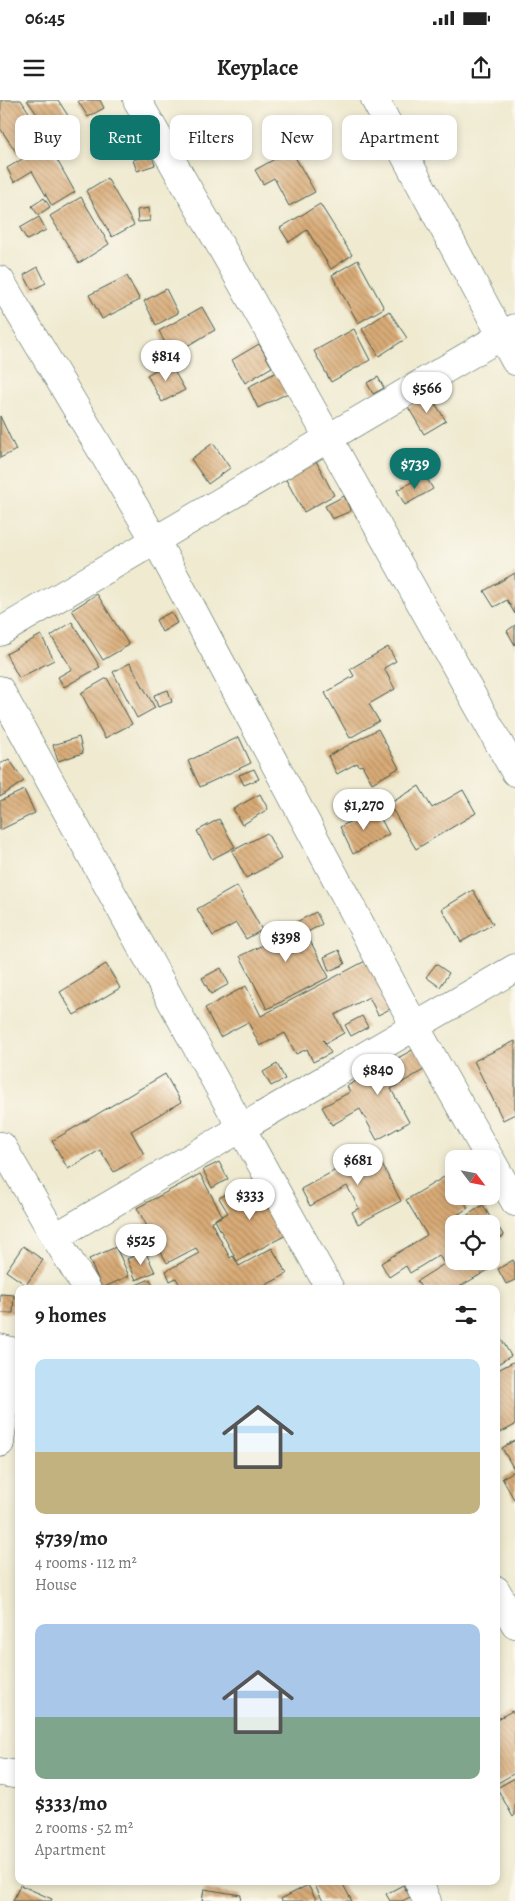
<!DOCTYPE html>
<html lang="en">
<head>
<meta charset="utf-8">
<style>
  :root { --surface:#fff; --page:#f2f2f2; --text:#222; --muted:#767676; --accent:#0f766e }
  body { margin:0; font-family:Alegreya,serif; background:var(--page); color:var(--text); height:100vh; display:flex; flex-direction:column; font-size:19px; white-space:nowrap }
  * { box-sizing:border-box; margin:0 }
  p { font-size:16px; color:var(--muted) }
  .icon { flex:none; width:28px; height:28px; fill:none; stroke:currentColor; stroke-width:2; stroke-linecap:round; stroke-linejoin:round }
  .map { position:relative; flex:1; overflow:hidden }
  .details { position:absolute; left:15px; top:1185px; width:485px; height:600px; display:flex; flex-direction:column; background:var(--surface); border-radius:10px; box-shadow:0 2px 8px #0003 }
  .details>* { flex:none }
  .hud { position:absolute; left:15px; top:15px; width:485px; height:45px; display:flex; gap:10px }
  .needle { width:32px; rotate:122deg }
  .fabs { position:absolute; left:445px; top:1050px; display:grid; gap:10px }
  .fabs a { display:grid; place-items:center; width:55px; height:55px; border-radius:10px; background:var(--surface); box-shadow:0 2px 8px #0003; font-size:25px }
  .price { position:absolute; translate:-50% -42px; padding:0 11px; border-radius:18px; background:#fff; color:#222; font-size:16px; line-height:32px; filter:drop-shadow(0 1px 2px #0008) }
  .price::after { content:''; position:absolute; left:50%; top:30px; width:15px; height:11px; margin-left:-8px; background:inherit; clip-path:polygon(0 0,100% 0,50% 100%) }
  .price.on { background:var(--accent); color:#fff }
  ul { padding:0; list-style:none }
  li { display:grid; align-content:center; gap:10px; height:265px; padding:0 20px }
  li span { display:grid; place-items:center; height:155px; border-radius:10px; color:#555 }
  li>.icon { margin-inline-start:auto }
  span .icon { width:90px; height:90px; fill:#fffc; stroke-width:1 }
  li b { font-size:21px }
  h2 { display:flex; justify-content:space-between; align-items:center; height:60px; padding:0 20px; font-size:21px }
  .chip { padding:0 18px; border-radius:10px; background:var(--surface); box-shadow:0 2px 8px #0003; font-size:18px; line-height:45px }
  .chip.on { background:var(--accent); color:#fff }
  .status { display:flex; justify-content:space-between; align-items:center; height:35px; padding:0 25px; background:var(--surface); direction:ltr }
  .status svg { height:14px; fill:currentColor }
  header { display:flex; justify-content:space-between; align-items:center; height:65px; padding:0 20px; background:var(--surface); font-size:22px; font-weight:700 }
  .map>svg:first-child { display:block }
  .building { fill:url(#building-back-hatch) }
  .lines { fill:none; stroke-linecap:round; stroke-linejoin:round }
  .street-casing { stroke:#3e574b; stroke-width:29 }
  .street { stroke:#fff; stroke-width:28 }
</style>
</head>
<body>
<div class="status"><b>06:45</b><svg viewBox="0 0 49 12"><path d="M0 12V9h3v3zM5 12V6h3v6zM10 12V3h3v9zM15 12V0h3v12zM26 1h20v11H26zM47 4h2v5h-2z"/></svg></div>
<header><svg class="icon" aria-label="menu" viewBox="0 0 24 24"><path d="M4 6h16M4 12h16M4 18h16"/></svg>Keyplace<svg class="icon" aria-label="share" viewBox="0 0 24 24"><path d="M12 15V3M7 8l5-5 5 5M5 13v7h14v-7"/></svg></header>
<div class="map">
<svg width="515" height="1801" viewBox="0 0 515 1801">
  <defs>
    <pattern id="building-back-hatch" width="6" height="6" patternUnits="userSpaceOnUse" patternTransform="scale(1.25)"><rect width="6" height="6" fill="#d9ab77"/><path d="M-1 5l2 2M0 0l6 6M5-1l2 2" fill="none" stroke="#af8c62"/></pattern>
  </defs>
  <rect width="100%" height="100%" fill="#fbf7ec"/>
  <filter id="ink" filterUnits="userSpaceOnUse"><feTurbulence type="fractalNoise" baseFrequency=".02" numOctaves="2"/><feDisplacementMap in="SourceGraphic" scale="10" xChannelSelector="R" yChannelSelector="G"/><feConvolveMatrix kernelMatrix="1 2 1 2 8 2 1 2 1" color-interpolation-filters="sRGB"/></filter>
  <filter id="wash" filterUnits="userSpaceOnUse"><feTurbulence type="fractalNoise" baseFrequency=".0096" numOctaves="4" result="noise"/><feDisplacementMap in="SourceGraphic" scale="20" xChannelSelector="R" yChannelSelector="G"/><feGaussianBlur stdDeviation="1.12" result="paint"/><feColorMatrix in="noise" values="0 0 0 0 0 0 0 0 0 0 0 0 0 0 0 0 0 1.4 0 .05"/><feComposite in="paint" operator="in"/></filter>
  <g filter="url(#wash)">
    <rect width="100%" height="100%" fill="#efead0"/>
    <g id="blocks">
      <path class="building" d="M 1,0 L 21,0 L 45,37 L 18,55 L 0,28 Z
        M 27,0 L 58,0 L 72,22 L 52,36 Z
        M 80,0 L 100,0 L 104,8 L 88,17 L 78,1 Z
        M 48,44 L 75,92 L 52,106 L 32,71 L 14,82 L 7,68 Z
        M 291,50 L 315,92 L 289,106 L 274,78 L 263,84 L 255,70 Z
        M 151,54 L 155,65 L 137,71 L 133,60 Z
        M 107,78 L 134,125 L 112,137 L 86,91 Z
        M 81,97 L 109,144 L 79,163 L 50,116 Z
        M 44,98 L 50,107 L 38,115 L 32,106 Z
        M 320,104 L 352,155 L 331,169 L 307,130 L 289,142 L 280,128 Z
        M 149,108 L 150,121 L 138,122 L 137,110 Z
        M 39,117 L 46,130 L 27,140 L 20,128 Z
        M 358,160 L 384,208 L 358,223 L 332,175 Z
        M 38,167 L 46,183 L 32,190 L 24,175 Z
        M 127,176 L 140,200 L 102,219 L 89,195 Z
        M 166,189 L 178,213 L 156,225 L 144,201 Z
        M 202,207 L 215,230 L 171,255 L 159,231 Z
        M 389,211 L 407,238 L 379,256 L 362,229 Z
        M 354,229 L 370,260 L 331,282 L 314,251 Z
        M 259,244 L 272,267 L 245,283 L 232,260 Z
        M 169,262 L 185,290 L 162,302 L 147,275 Z
        M 277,272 L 288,293 L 258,308 L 248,287 Z
        M 378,277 L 384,288 L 373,294 L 367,283 Z
        M 430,295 L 446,321 L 424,334 L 408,307 Z
        M 0,316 L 16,350 L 0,358 Z
        M 213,343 L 230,368 L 208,384 L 191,359 Z
        M 316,361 L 334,395 L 304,412 L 285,378 Z
        M 425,375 L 433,389 L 405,405 L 397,390 Z
        M 344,396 L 351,411 L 332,419 L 325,406 Z
        M 515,473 L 515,514 L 507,500 L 494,507 L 484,491 Z
        M 97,494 L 129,545 L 103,560 L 72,510 Z
        M 171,512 L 177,523 L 162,532 L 156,520 Z
        M 72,522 L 100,567 L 64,587 L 58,577 L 72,569 L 51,536 Z
        M 515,525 L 515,545 L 507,531 Z
        M 41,535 L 54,560 L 19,578 L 6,554 Z
        M 388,547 L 396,561 L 384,568 L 395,589 L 369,604 L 379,621 L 350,638 L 325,593 L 354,576 L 350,569 Z
        M 130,563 L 155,608 L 137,618 L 113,572 Z
        M 107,578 L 132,624 L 105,638 L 81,593 Z
        M 168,590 L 172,602 L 158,607 L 154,595 Z
        M 378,629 L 399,668 L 372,683 L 362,665 L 359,666 L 357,663 L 337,674 L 328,656 Z
        M 79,637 L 83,653 L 58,661 L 53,645 Z
        M 239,637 L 251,663 L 200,687 L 188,661 Z
        M 9,659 L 24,681 L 0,697 L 0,664 Z
        M 254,669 L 259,679 L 244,685 L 239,675 Z
        M 419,686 L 432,708 L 463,690 L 476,713 L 416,749 L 389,704 Z
        M 24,690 L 35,713 L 0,730 L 0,701 Z
        M 260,694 L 268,709 L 242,725 L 233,709 Z
        M 375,708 L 389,734 L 353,754 L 340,727 Z
        M 219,719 L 235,747 L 212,759 L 197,731 Z
        M 267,733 L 281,759 L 246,778 L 232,751 Z
        M 237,786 L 262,830 L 246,839 L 236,823 L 213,836 L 197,809 Z
        M 473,790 L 493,824 L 461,842 L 442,809 Z
        M 316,812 L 322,824 L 306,833 L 329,877 L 267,909 L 240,856 L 271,841 L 269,836 Z
        M 339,850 L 345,864 L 329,871 L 324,857 Z
        M 371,858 L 396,906 L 378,915 L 369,897 L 335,915 L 344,933 L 326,943 L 323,940 L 331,953 L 313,962 L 307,949 L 296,954 L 285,933 L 260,946 L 248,922 L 220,937 L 205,908 L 246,886 L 261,916 Z
        M 106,864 L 120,888 L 74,915 L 60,892 Z
        M 436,864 L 449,873 L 440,887 L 426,877 Z
        M 221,868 L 229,884 L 211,894 L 202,878 Z
        M 362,916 L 368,927 L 351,936 L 345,925 Z
        M 515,941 L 515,1014 L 503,1020 L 474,961 Z
        M 416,948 L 427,968 L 391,989 L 409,1022 L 377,1040 L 360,1009 L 332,1025 L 322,1007 L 350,992 L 347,986 Z
        M 277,964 L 285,979 L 271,986 L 263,972 Z
        M 165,974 L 181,1002 L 131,1031 L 144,1054 L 114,1072 L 100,1050 L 68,1069 L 52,1041 Z
        M 374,1049 L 401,1101 L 358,1124 L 352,1112 L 359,1108 L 347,1086 L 310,1106 L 301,1089 Z
        M 219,1062 L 228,1079 L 212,1088 L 203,1070 Z
        M 454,1071 L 454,1096 L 461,1096 L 468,1108 L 457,1115 L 460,1120 L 483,1105 L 490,1117 L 479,1124 L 454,1124 L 454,1161 L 485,1161 L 490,1169 L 459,1187 L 460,1189 L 422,1189 L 417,1181 L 444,1164 L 439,1155 L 410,1173 L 406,1166 L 389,1177 L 381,1163 L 427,1135 L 406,1100 Z
        M 200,1074 L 222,1115 L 211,1122 L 230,1158 L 233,1156 L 239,1166 L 272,1148 L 287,1174 L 262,1187 L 263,1189 L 182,1189 L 176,1178 L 170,1181 L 166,1171 L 199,1153 L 196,1148 L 167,1163 L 137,1108 Z
        M 253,1080 L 268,1109 L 275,1105 L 290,1133 L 237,1161 L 215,1120 L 228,1113 L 219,1098 Z
        M 494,1120 L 504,1136 L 491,1143 L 491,1124 L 489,1124 Z
        M 23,1146 L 43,1160 L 26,1185 L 6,1171 Z
        M 116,1147 L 129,1176 L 102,1188 L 89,1159 Z
        M 145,1151 L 155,1172 L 136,1180 L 127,1159 Z
        M 513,1160 L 515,1164 L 515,1180 L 506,1184 L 498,1169 Z
        M 150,1179 L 154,1189 L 138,1189 L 136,1185 Z
        M 0,1194 L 14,1195 L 13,1213 L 0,1213 Z
        M 496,1230 L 511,1256 L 496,1265 Z
        M 515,1261 L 515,1325 L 500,1333 L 496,1326 L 496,1271 Z
        M 515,1340 L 515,1401 L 502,1378 L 515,1371 L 502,1348 Z
        M 512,1611 L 515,1615 L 515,1673 L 496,1684 L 496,1620 Z
        M 515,1678 L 515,1715 L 513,1717 L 497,1688 Z
        M 315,1781 L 341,1781 L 352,1801 L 323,1801 L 313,1782 Z
        M 20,1785 L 52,1799 L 51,1801 L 13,1801 Z
        M 308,1785 L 317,1801 L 282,1801 L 281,1799 Z
        M 403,1785 L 410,1797 L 402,1801 L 390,1801 L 386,1794 Z
        M 204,1789 L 241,1795 L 240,1801 L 202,1801 Z"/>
    </g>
  </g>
  <g filter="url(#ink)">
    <use href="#blocks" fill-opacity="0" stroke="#3e574b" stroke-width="1"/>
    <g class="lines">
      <defs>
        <path id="street" d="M 137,0 L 240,180 L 515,672
          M 375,0 L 515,261
          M 0,180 L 163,454 L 411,919 L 490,1059
          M 0,532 L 515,228
          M 0,590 L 330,1189
          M 0,1046 L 2,1046 L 55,1137
          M 491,1060 L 515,1102
          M 87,1189 L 55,1137 L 515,868
          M 0,1248 L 11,1251 L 0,1343
          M 496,1490 L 515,1524
          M 0,1672 L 19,1675
          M 418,1781 L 427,1801"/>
      </defs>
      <use href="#street" class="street-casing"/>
      <use href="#street" class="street"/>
    </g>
  </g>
</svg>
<div class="fabs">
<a><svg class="needle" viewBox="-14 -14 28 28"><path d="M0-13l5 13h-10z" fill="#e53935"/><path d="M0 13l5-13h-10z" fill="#767676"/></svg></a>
<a><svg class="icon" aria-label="locate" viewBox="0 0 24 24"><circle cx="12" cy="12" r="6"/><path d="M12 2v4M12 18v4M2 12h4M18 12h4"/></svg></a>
</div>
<b class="price" style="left:166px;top:282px">$814</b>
<b class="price" style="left:427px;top:314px">$566</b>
<b class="price on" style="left:415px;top:390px">$739</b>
<b class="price" style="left:364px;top:731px">$1,270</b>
<b class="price" style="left:286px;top:863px">$398</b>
<b class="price" style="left:378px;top:996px">$840</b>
<b class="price" style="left:358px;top:1086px">$681</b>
<b class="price" style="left:250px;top:1121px">$333</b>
<b class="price" style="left:141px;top:1166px">$525</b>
<div class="hud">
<a class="chip">Buy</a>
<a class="chip on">Rent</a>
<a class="chip">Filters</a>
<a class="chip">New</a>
<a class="chip">Apartment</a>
</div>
<section class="details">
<h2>9 homes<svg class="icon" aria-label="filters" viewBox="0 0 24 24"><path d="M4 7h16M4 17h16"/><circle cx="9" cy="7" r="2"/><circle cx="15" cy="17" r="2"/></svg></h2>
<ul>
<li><span style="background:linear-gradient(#bfe0f5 60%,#c2b280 0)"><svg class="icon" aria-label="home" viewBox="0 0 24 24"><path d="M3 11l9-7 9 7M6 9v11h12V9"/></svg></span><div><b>$739/mo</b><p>4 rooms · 112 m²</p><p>House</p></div></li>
<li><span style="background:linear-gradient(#a9c7e8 60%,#7fa58c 0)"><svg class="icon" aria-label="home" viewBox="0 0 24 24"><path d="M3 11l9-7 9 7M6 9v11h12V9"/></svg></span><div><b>$333/mo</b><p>2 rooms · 52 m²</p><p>Apartment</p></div></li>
</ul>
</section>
</div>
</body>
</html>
